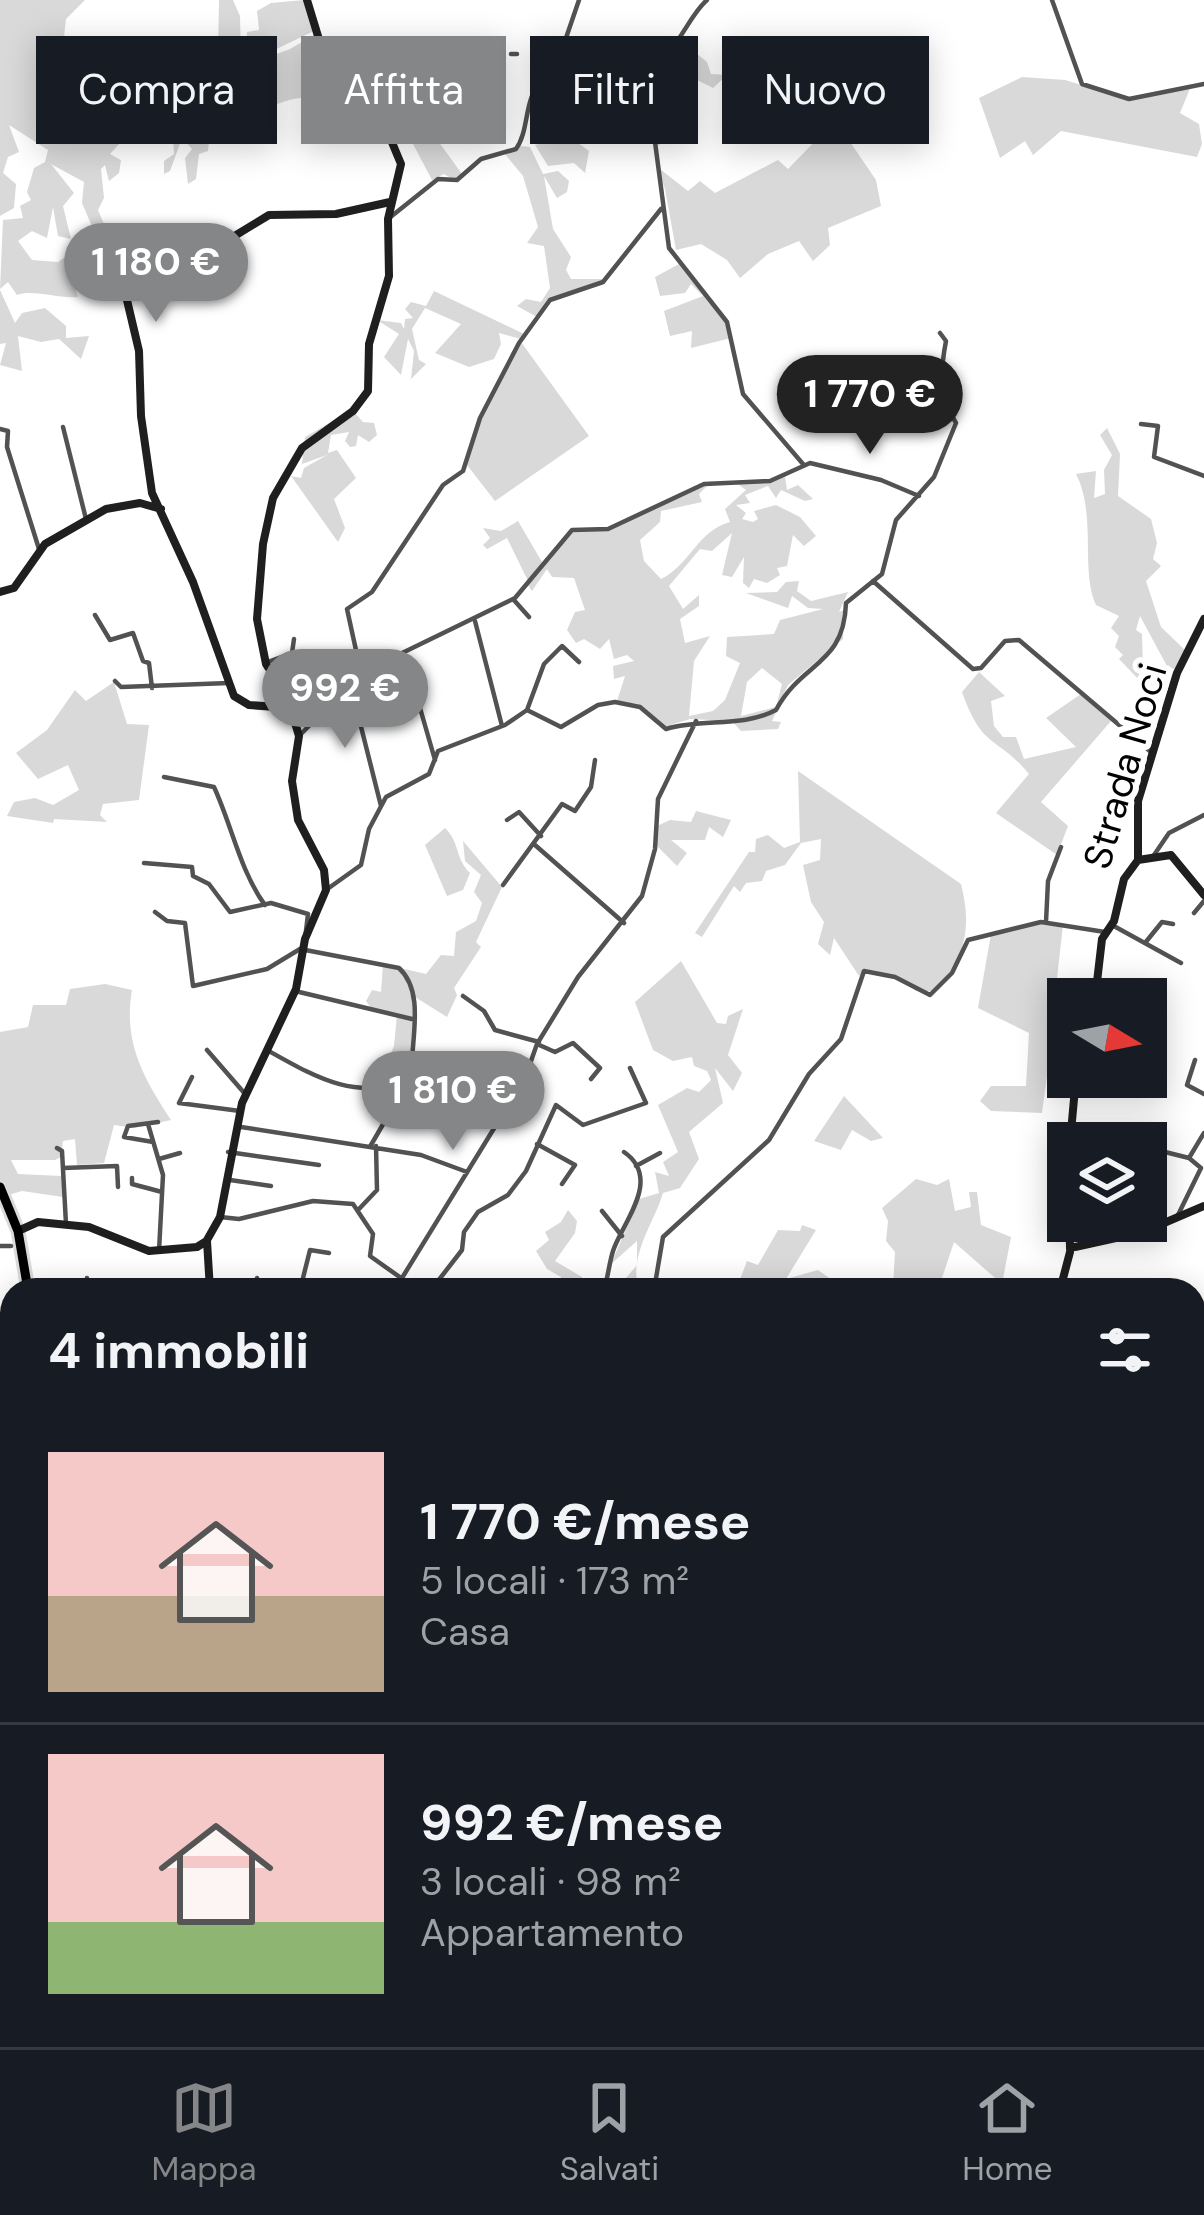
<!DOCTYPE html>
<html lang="it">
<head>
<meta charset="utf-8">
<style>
  :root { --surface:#171b24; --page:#242831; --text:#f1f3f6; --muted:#9ea1a6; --line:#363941; --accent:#858687 }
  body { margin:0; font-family:"DM Sans",sans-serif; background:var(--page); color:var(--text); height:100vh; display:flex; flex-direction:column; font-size:45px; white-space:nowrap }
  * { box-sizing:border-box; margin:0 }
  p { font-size:39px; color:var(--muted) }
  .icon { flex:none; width:66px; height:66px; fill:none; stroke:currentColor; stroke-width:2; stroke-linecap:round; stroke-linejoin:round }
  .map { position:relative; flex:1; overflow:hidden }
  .drawer { position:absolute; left:0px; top:1278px; width:1206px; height:771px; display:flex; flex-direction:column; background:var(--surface); border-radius:36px 36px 0 0; box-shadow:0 6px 30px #0003 }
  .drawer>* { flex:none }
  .guide { position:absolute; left:36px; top:36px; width:1134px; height:108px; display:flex; gap:24px }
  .needle { width:78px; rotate:100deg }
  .buttons { position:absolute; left:1047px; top:978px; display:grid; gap:24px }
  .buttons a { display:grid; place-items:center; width:120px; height:120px; border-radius:0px; background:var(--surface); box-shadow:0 6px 30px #0003; font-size:60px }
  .price { position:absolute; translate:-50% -102px; padding:0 27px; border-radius:42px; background:var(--accent); color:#fff; font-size:39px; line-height:78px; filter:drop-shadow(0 3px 6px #0008) }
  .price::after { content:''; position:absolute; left:50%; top:72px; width:36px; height:27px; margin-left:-18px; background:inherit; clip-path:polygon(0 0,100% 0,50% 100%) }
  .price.selected { background:#222; color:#fff }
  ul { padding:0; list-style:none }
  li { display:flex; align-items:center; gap:36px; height:300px; padding:0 48px }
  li+li { border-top:3px solid var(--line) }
  li span { display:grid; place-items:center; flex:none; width:336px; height:240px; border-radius:0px; color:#555 }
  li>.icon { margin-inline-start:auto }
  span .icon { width:144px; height:144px; fill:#fffc; stroke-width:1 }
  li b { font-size:51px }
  h2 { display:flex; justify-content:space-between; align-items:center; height:144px; padding:0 48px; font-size:51px }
  .chip { padding:0 42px; border-radius:0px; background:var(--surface); box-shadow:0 6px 30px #0003; font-size:42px; line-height:108px }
  .chip.selected { background:var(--accent); color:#fff }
  .tabs { display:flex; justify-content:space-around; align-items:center; height:168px; border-top:3px solid var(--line); background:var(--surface); font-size:33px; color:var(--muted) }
  .tabs a { display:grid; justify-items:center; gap:6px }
  .tabs .selected { color:var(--accent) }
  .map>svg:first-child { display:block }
  .green { fill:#d9d9d9; fill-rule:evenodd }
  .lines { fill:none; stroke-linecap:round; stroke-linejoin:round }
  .primary-casing { stroke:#dbdbdb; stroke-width:15 }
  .street { stroke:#525252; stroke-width:4.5 }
  .secondary { stroke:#1f1f1f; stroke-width:8 }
  .primary { stroke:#000; stroke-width:9 }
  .rail { stroke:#000; stroke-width:3; stroke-dasharray:18 6 3 6; stroke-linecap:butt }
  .labels { text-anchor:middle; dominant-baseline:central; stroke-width:12; stroke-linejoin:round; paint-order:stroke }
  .street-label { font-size:39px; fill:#000; stroke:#fff }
</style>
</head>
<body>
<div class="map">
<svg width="1204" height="2047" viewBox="0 0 1204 2047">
  <rect width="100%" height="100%" fill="#fff"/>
  <path class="green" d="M 0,0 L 85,0 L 66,19 L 57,99 L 90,101 L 93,116 L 101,120 L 290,49 L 314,35 L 329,73 L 318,82 L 339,96 L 337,100 C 288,88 254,115 209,141 L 208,151 L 199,154 L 196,179 L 188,184 L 185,158 L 192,149 L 182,138 L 170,171 L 164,174 L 164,161 L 174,154 L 173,138 L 120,143 L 110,154 L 121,160 L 119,173 L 109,181 L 105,165 L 101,169 L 104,198 L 98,210 L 125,274 C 110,279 94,275 74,285 L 78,297 C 58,299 34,289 17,295 L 8,282 L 0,289 L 3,220 L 23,218 L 20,206 L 31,200 L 27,192 L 34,168 L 45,162 L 48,150 L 9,125 L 19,152 L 8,157 L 3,173 L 16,184 L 14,208 L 0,216 ZM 51,164 L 84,182 L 82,203 L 96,236 L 85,260 L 88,276 L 81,277 L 79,247 L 58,262 L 32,260 L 18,241 L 32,231 L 47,238 L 53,207 L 58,236 L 71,239 L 63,206 L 74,193 Z
    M 219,0 L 233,0 L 240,16 L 241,58 L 227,60 L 230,69 L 200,81 L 197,71 L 218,54 Z
    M 304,0 L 314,31 L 247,63 L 247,32 L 259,30 L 257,11 L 271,3 Z
    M 680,40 L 707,62 L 711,74 L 727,75 L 713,88 L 697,80 L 658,94 L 656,125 L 679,134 L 657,146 L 655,156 L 649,89 L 628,69 L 643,66 Z
    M 767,59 L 807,86 L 830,124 L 837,123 L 876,180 L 881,206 L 828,228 L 830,245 L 813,261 L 799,241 L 768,254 L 740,278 L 727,260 L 701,244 L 676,250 L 665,189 L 656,166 L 688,191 L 700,181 L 715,193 L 778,160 L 788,169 L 822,134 C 817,104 789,83 768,62 L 758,76 L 762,85 L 771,87 L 769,94 L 744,89 Z
    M 1022,77 L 1065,80 L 1124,98 L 1191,86 L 1180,113 L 1199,124 L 1202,144 L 1197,157 L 1061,131 L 1033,155 L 1025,141 L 1000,158 L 979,98 Z
    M 573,124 L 580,132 L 577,142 L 589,151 L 585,173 L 574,163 L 548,166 L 535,145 L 560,137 L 565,125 Z
    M 433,134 L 462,174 L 454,180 L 444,174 L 432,180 L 413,144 Z
    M 521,146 L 530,147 L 543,174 L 558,171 L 569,181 L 567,192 L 557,198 L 544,176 L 553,229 L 571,257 L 566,270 L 571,279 L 604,279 L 549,299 L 537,317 L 517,306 L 526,299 L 541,302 L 550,288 L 544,246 L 527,243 L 538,227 L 523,176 L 504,153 Z
    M 679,264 L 727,324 L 731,338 L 691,348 L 692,331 L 670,336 L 664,311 L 703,296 L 691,284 L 685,293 L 660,296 L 655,277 Z
    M 0,290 L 15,323 L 22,313 L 45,308 L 66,326 L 66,338 L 89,336 L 81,359 L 59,339 L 41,342 L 18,336 L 22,371 L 0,365 L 6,343 L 0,344 Z
    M 434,291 L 524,334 L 521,339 L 499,333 L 501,344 L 494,359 L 469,367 L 435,353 L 461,324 L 425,308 L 412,329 L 419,360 L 426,364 L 411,379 L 414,351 L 408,339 L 401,375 L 384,357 L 399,334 L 377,320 L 401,323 L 404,329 L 405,319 L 413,318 L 405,309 L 411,302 L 426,306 Z
    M 521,342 L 589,436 L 495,501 L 467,465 L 481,418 Z
    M 352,410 L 363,422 L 374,423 L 377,435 L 369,442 L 358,435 L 356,446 L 350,447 L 345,441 L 349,432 L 331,435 L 328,453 L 337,450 L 356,478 L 334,499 L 345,528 L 338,542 L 291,476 L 301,478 L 304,468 L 327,455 L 302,464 L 305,437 Z
    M 1107,428 L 1120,454 L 1118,496 L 1151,519 L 1157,543 L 1153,559 L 1161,566 L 1146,581 L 1161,627 L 1188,653 L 1177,669 L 1168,668 L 1140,616 L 1136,630 L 1142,634 L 1143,668 L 1161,683 L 1161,692 L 1144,685 L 1119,659 L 1123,655 L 1115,647 L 1119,636 L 1111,628 L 1119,616 L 1096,605 C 1080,570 1097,515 1076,474 L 1096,471 L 1094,498 L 1105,494 L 1104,470 L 1112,455 L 1100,435 Z
    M 785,476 L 787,490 L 798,485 L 813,499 L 805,501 L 781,490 L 776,498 L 768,486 L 745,495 L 750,503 L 736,505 L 746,513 L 742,519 L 753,522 L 758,519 L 754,511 L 776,505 L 800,517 L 816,536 L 804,546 L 793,535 L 787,566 L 777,568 L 780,575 L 767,583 L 754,579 L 749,588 L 743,583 L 744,557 L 732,577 L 722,575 L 732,533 L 712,551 L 700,549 L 669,586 L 683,609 L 699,595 L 699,606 L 680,619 L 685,643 L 710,636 L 694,661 L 689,716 L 713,711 L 725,700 L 740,663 L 726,656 L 727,637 L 774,634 L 780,620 L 823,609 L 808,608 L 792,596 L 788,608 L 746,593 L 777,592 L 786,582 L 799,581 L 797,591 L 811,601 L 848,592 L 839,612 L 844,610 L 843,639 L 788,685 L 772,721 L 781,722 L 778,729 L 741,731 L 732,721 L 690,719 L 664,727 L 638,704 L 617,701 L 625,676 L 614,679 L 613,666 L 634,661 L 627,655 L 614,659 L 609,639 L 600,649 L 584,639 L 576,643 L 567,630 L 575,612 L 585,610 L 574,578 L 552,577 L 547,569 L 532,591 L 528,585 L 572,531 L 600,531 L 709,484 L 699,494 L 702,502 L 661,511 L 660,522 L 640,540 L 644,561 L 661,579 C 690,565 697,531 730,522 L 725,509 L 746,490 L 735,482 L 764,483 ZM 762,668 L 782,684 L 776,707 L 741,716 L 747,682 Z
    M 518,521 L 542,562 L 528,581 L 507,538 L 487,549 L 483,545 L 490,538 L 483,528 L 501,531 Z
    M 979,672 L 1005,696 L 991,701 L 994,726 L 1003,737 L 1016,737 L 1024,759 L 1076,747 L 1046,718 L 1081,694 L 1111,721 L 1041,802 L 1068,826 L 1057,855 L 996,813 L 1029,774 C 997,735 983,751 962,692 Z
    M 114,682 L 127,724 L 149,725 L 139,800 L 103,804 L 100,815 L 107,822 L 54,819 L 53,823 L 7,816 L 14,802 L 35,798 L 53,805 L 79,790 L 68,765 L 38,779 L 16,753 L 47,730 L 75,690 L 86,701 Z
    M 798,771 L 961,884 C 972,927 966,959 934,991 L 916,991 L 898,977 L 865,969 L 859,976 L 834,938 L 830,955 L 818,944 L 824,922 L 811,902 L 803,865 L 820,860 L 821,839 L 801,843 L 785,865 L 766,871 L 762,881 L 746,883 L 740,892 L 734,886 L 702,937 L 695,933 L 749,852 L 755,852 L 756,839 L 768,835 L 784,848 L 800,842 Z
    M 696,811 L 731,820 L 723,837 L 709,827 L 705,840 L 671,840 L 687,853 L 677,866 L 656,845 L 657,826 L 670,820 L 691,822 Z
    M 445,828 C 460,842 455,859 470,873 L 463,890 L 447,896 L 425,845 Z
    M 463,841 L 502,887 L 476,942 L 481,947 L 454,988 L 457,995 L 447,1017 L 415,997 L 409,1077 L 390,1086 L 396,1075 L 384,1070 L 394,1046 L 397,1015 L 371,1008 L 366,1001 L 372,990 L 381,992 L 383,964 L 426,974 L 441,955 L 454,956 L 456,932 L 476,921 L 482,903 L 474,892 L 481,875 L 465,861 Z
    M 1036,923 L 1063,925 L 1057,978 L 1096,982 L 1093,999 L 1068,999 L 1068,1052 L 1060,1061 L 1049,1061 L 1042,1113 L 991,1111 L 980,1101 L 991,1086 L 1026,1086 L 1029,1033 L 978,1008 L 991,934 Z
    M 681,961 L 717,1023 L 726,1024 L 728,1016 L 743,1009 L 728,1055 L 742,1073 L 733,1091 L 715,1068 L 723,1103 L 689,1132 L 699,1159 L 680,1188 L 663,1193 C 655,1221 626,1260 640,1290 L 620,1285 L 637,1265 L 637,1241 L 611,1264 L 639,1199 L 659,1193 L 655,1172 L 669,1176 L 663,1162 L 678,1152 L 658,1105 L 687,1088 L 699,1092 L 711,1080 L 707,1071 L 694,1066 L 692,1057 L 673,1061 L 653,1050 L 635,1002 Z
    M 105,984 L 132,990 C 123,1042 143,1077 171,1120 L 134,1128 L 114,1125 L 104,1163 L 77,1165 L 75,1139 L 63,1141 L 61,1157 L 55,1160 L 11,1160 L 18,1174 L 62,1176 L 63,1197 L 22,1191 L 5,1196 L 0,1183 L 0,1032 L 28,1027 L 33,1005 L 66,1005 L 70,989 Z
    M 844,1096 L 883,1138 L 871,1141 L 852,1130 L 841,1150 L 814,1141 Z
    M 916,1179 L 937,1185 L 949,1179 L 955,1211 L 971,1207 L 969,1192 L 977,1192 L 981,1225 L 1011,1237 L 1002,1284 L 954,1242 L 938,1290 L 877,1290 L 893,1287 L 895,1252 L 886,1241 L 888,1221 L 882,1208 Z
    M 568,1210 L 577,1221 L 575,1233 L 555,1261 L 582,1277 L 580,1290 L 560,1289 L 561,1277 L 547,1269 L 536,1251 L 549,1240 L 545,1232 L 561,1222 Z
    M 802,1225 L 816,1230 L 786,1279 L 818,1270 L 846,1290 L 823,1290 L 807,1278 L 784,1281 L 777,1290 L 736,1290 L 747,1261 L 758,1265 L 778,1230 L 800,1231 Z"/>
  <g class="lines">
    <defs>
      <path id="primary" d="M 0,1187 L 18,1231 L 28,1290
        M 0,1840 L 12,1833
        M 0,2008 L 12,2014
        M 54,2037 L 73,2047
        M 1147,2037 L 1204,2047
        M 237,2047 L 261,2037"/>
    </defs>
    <use href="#primary" class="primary-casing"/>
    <path class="street" d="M 1052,0 L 1082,84 L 1129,99 L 1204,84
      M 511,54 L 517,54
      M 621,63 L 648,89 L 669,248 L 727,322 L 743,394 L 803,464
      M 554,73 L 579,0
      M 388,219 L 438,179 L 457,180 L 481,159 L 516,149 C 530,130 523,97 543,80 C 574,53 609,72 643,67 C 676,61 685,19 707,0
      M 1141,424 L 1158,426 L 1154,457 L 1204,476
      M 63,427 L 86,519
      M 0,429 L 8,431 L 7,447 L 39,549
      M 873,581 L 973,669 L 981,668 L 1005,641 L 1019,640 L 1151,752
      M 513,599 L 529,617
      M 95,615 L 110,640 L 133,633 L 143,661 L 149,663 L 152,688
      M 475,621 L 502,726
      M 265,663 L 292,653 L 294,639
      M 361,673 L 347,609 L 372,592 L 443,485 L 463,471 L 480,418 L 519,343 L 550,300 L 603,282 L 661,209
      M 115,681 L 121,687 L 229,683
      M 350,683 L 381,806
      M 418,701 L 435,760
      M 527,710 L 544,664 L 562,646 L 579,662
      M 299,736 L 361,673 L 515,598 L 572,530 L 608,529 L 704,484 L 770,481 L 810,463 L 881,480 L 919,496
      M 164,777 L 214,787 C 232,826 240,871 265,905
      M 507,820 L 519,812 L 541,836
      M 535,845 L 624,923
      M 1154,855 L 1169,833 L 1204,815
      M 144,863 L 192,867 L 193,876 L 209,884 L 230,912 L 271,903 L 308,914 L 305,939
      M 503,885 L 562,804 L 575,811 L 591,787 L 595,760
      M 326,890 L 361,865 L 369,829 L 386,797 L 429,774 L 438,751 L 505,725 L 527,710 L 561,727 L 598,705 L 615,702 L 640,707 L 666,729 C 703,718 742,728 776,710 C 802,661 844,666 846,603 L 882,574 L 896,520 L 934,477 L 956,423 C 939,396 940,372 946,341 L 940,333
      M 155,912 L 167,921 L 185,923 L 193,986 L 267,969 L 300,949 L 399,968 C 427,994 409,1045 412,1079 L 436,1101
      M 1194,913 L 1204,901
      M 1046,922 L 1048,881 L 1061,847
      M 1112,925 L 1181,963
      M 1145,943 L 1162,922 L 1173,924
      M 295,991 L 412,1019
      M 463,996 L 484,1011 L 495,1030 L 539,1042
      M 537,1044 L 555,1052 L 573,1043 L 600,1068 L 591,1079
      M 207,1050 L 246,1095
      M 267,1050 C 317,1078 357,1102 412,1079
      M 1195,1060 L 1187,1085 L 1204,1094
      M 192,1077 L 179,1103 L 240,1111
      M 148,1124 L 163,1175 L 159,1251
      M 241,1127 L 421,1155 L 467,1172
      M 153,1142 L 124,1137 L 128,1126 L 158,1122
      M 537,1144 L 575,1165 L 562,1184
      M 371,1145 L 389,1114 L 429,1124
      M 57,1148 L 62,1151 L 66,1224
      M 1157,1150 L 1189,1158
      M 228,1152 L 319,1165
      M 159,1159 L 180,1153
      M 636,1166 L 660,1153
      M 63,1168 L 117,1166 L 118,1187
      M 132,1178 L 132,1184 L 162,1192
      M 230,1180 L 271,1186
      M 359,1209 L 377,1190 L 376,1146
      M 602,1211 L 622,1236
      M 1178,1215 L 1201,1168 L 1189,1158 L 1204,1133
      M 220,1217 L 239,1219 L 313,1201 L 353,1204 L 373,1234 L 370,1256 L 418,1290
      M 0,1246 L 11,1246
      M 87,1278 L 88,1290
      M 402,1278 L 525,1078 L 537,1044 L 578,977 L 642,896 L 655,849 L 658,799 L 696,721
      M 254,1290 L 257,1278
      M 300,1290 L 310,1250 L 329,1253
      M 431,1290 L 462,1250 L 464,1232 L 478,1212 L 508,1195 L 526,1171 L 556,1105 L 583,1125 L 646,1103 L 630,1068
      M 604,1290 C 608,1277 609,1264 613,1251 C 622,1223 663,1179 624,1152
      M 654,1290 L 663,1237 L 769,1140 L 809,1074 L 841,1039 L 864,971 L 895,977 L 930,995 L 952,973 L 968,940 L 1041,922 L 1105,932
      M 0,1314 L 12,1310
      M 0,1348 L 1,1351
      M 0,1375 L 10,1379
      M 1,1407 L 4,1422 L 12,1423
      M 2,1442 L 12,1440
      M 0,1467 L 12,1472
      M 11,1550 L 12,1550
      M 1194,1556 L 1204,1558
      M 0,1696 L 12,1699
      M 0,1738 L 12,1732
      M 0,1754 L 4,1766
      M 0,1767 L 12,1766
      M 1194,1776 L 1204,1780
      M 0,1860 L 12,1855
      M 0,1877 L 1,1925
      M 1194,1923 L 1204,1923
      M 2,1924 L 12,1970
      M 0,1951 L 12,1948
      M 0,1980 L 12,1977
      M 13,2037 L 30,2047
      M 75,2037 L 93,2047
      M 123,2037 L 130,2047
      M 131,2037 L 136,2045 L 154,2044
      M 186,2037 L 198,2047
      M 212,2037 L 214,2045
      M 474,2037 L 486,2047
      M 153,2041 L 159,2037
      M 8,2045 L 11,2047
      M 48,2045 L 51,2047
      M 38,2047 L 44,2037
      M 104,2047 L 109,2037
      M 193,2047 L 205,2037
      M 216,2047 L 224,2043
      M 535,2047 L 536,2037
      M 761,2047 L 766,2037
      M 902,2047 L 902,2037"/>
    <path class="secondary" d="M 0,592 L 14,588 L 45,544 L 106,509 L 140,503 L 161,509
      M 290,708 L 249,705 L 234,696 L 193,582 L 152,493 L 141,416 L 139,351 L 122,279 L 155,279 L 182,268 L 269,215 L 336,214 L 390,202
      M 1138,860 L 1171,855 L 1204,895
      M 1095,999 L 1102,939 L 1114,921 L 1124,879 L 1138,860 L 1138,801 L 1177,673 L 1204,619
      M 1070,1143 L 1076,1077
      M 1068,1152 L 1070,1249
      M 18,1231 L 38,1222 L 89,1227 L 149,1251 L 197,1247 L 205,1242
      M 207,1240 L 220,1217 L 242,1103 L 296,989 L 305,939 L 326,890 L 324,870 L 298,820 L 292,781 L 299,736 L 287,696 L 266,664 L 257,619 L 263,544 L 273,498 L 302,448 L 353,411 L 368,391 L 369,344 L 389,276 L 388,219 L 401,164 L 391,140 L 328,69 L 307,0
      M 207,1241 L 210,1290
      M 1075,1247 L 1143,1232 L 1204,1206
      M 1060,1290 L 1070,1252
      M 0,1639 L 12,1646
      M 0,1925 L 12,1921
      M 164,2047 L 176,2037"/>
    <use href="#primary" class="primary"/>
    <path class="rail" d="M 0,1812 L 12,1812
      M 1194,1896 L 1204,1898
      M 531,2037 L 532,2047"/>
  </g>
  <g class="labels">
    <g class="street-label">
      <text transform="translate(1125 766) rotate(-74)">Strada Noci</text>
    </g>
  </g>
</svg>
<div class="buttons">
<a><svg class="needle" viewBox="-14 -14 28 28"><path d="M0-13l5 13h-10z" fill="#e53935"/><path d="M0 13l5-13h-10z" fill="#9ea1a6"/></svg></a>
<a><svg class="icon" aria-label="layers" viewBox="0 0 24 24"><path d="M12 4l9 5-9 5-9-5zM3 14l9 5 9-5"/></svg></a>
</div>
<b class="price" style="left:156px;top:325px">1 180 €</b>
<b class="price selected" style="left:870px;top:457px">1 770 €</b>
<b class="price" style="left:345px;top:751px">992 €</b>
<b class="price" style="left:453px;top:1153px">1 810 €</b>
<div class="guide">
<a class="chip">Compra</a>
<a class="chip selected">Affitta</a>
<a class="chip">Filtri</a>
<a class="chip">Nuovo</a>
</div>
<section class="drawer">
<h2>4 immobili<svg class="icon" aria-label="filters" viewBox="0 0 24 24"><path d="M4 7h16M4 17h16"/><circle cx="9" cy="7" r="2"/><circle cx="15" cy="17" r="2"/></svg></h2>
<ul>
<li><span style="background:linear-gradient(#f6c9c9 60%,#b9a48a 0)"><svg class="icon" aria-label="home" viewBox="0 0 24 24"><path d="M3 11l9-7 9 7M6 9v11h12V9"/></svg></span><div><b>1 770 €/mese</b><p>5 locali · 173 m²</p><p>Casa</p></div></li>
<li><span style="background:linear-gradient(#f6c9c9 70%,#8fb573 0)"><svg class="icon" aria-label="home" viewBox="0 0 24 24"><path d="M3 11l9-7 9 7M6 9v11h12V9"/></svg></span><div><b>992 €/mese</b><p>3 locali · 98 m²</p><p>Appartamento</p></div></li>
</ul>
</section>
</div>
<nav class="tabs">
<a class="selected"><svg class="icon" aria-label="map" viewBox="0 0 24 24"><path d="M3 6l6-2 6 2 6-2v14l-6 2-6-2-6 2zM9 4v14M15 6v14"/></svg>Mappa</a>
<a><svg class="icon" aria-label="saved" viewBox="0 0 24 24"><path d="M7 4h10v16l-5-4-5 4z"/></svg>Salvati</a>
<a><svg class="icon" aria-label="home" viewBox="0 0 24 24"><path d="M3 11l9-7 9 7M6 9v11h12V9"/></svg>Home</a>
</nav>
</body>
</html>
